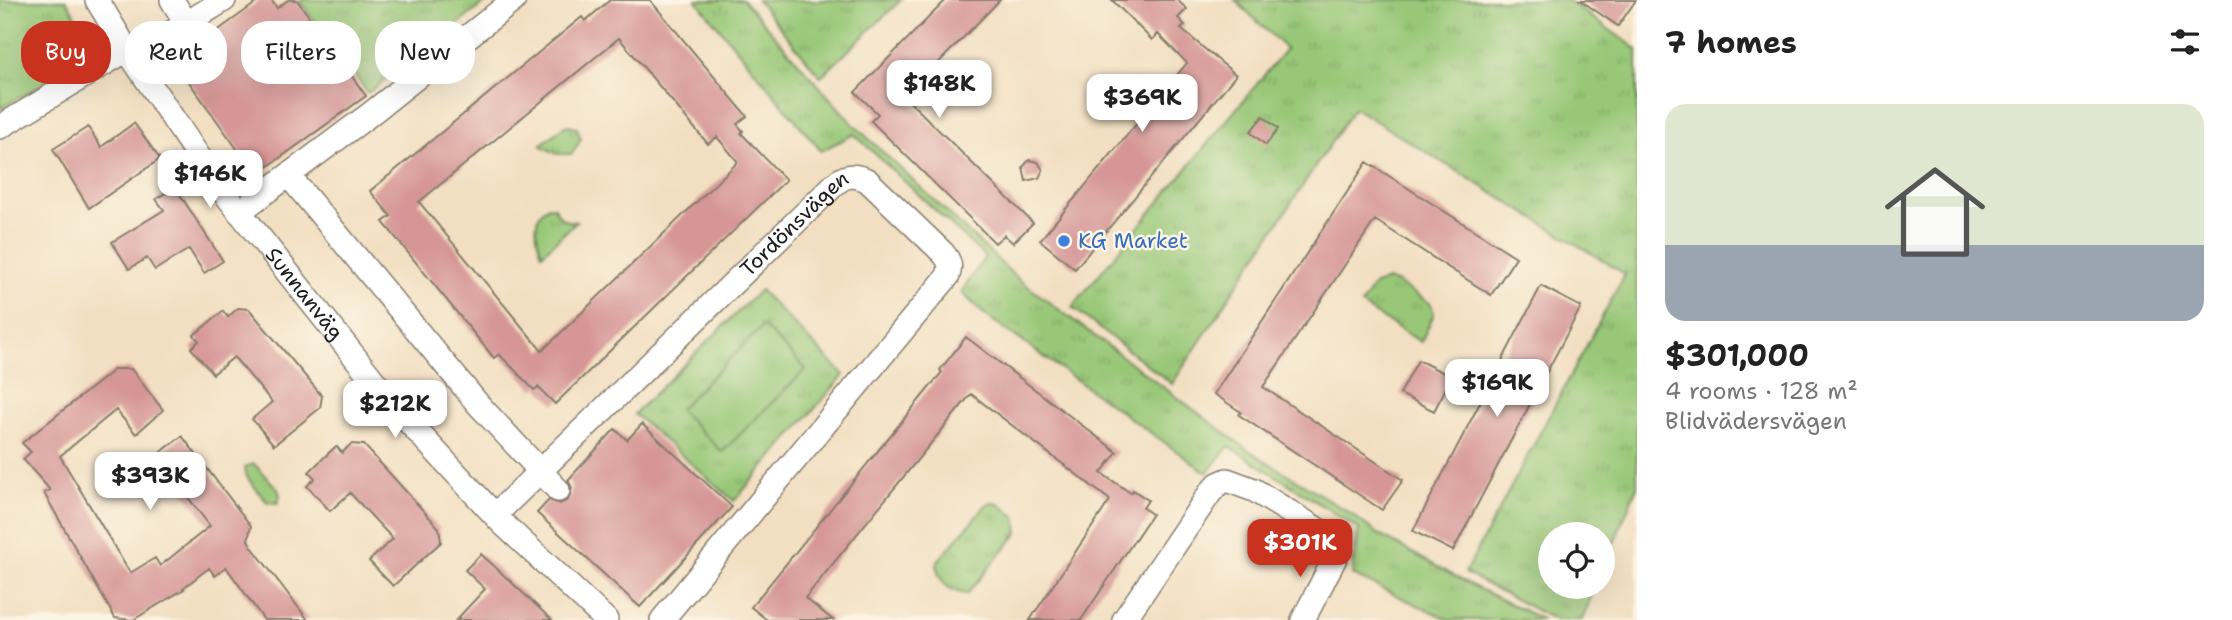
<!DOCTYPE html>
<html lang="en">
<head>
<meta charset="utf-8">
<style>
  :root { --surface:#fff; --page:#f6f6f6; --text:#222; --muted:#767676; --line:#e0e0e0; --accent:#c8321e }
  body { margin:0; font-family:"Shantell Sans",sans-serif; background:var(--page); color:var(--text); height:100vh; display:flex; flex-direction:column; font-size:26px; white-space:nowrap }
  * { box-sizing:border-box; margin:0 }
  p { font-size:23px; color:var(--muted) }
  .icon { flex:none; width:38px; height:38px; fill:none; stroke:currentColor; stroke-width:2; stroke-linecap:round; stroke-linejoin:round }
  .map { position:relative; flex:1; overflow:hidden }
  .side { display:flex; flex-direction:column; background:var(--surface); width:595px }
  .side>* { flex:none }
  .banner { position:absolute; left:21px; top:21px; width:665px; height:63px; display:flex; gap:14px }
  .controls { position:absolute; left:1538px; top:522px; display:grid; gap:14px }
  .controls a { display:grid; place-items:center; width:77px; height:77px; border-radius:50%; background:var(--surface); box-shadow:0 7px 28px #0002; font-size:35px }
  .price { position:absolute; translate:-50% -60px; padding:0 16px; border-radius:14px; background:#fff; color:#222; font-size:23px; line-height:46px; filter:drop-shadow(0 2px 4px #0008) }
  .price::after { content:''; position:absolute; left:50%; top:42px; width:21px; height:16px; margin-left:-10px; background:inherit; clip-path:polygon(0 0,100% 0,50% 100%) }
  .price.current { background:var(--accent); color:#fff }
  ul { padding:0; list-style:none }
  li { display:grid; align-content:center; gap:14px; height:371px; padding:0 28px }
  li+li { border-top:2px solid var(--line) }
  li span { display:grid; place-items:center; height:217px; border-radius:21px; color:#555 }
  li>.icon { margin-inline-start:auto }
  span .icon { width:126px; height:126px; fill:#fffc; stroke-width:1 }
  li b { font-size:30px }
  h2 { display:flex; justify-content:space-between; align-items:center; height:84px; padding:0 28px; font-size:30px }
  .chip { padding:0 24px; border-radius:28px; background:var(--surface); box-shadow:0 7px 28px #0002; font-size:24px; line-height:63px }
  .chip.current { background:var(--accent); color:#fff }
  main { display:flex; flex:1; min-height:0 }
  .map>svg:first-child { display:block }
  .grass { fill:url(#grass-tufts); stroke:#5a724a; stroke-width:2 }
  .pitch { fill:#98c777; stroke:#5a724a; stroke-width:2 }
  .building { fill:#d69695; fill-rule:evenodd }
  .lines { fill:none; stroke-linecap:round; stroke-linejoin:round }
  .minor-casing { stroke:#877e6e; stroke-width:26 }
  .minor { stroke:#fff; stroke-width:23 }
  .shop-dot { fill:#3f7fe0; stroke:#fcf5e5; stroke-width:2.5 }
  .labels { text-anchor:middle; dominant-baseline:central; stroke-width:5; stroke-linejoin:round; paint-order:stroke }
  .street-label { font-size:21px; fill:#1c1c1c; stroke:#fcf5e5 }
  .shop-label { font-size:21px; fill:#366cbe; stroke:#fcf5e5; text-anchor:start }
</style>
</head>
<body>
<main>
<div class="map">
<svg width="1637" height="620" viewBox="0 0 1637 620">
  <defs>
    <pattern id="grass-tufts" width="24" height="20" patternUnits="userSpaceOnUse" patternTransform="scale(1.75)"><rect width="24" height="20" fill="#98c777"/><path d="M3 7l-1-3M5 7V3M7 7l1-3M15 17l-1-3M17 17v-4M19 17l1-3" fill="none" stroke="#82aa66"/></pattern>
  </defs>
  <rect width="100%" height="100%" fill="#fcf5e5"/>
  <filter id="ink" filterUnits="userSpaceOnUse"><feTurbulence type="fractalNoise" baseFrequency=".0143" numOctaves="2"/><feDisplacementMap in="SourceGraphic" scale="14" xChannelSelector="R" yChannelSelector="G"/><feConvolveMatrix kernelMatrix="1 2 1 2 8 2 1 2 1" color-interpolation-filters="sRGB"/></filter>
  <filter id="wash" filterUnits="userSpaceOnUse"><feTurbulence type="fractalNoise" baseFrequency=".00686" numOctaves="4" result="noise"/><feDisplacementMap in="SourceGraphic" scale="28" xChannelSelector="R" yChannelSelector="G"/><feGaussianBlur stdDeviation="1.57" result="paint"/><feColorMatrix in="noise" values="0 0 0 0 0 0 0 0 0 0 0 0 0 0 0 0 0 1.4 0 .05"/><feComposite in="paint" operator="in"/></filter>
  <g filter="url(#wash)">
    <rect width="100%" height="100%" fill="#f2dfc1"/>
    <path class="grass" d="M 0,0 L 66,0 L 97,52 L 0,109 Z
      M 299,0 L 489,0 L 368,93 Z
      M 696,0 L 743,0 L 853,124 L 1018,279 L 1248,450 L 1347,511 L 1378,534 L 1465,582 L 1543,620 L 1450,620 L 1352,575 L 1359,529 L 1229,446 L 1207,473 L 984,314 L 961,292 L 985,257 L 854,134 L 821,151 Z
      M 757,0 L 901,0 L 821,77 Z
      M 1235,0 L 1567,0 L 1637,49 L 1637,487 L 1603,569 L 1603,534 L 1550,534 L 1550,586 L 1596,586 L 1582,620 L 1555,620 L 1465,573 L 1625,274 L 1354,108 L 1172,384 L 1072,307 L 1286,49 Z
      M 566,125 L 577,128 L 581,139 L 572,154 L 557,154 L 540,145 Z
      M 549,206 L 554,207 C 560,219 563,221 576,222 L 542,254 C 536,238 531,215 549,206 Z
      M 1387,280 L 1396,282 L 1431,304 L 1434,314 L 1421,342 L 1361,305 L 1373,286 Z
      M 760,290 L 844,375 L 734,501 L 634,414 Z
      M 254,464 L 278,489 L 280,495 L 278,503 L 267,502 L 246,476 L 245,467 Z
      M 992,503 L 999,504 L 1016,517 L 1018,533 L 967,594 C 950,593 934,579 938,561 L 986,505 Z"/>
    <path class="pitch" d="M 763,326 L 806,369 L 722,452 L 679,409 Z"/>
    <g id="blocks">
      <path class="building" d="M 260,0 L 271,0 L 277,8 L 288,0 L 297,0 L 366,96 L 256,175 L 174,61 L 187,52 L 199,58 L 207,55 L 213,44 L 210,36 Z
        M 610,0 L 650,0 L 747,116 L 737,124 L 743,131 L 741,133 L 786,180 L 555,404 L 538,387 L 534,390 L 499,354 L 494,358 L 383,222 L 391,216 L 370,191 L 582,17 L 585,21 ZM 619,38 L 708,144 L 717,137 L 738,162 L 542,351 L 419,202 Z
        M 946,0 L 1000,0 L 905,97 L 1033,223 L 1013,243 L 1004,235 L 995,243 L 871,121 L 878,114 L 855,92 Z
        M 1112,0 L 1177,0 L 1187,9 L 1178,18 L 1185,25 L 1181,29 L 1236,75 L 1075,269 L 1040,240 L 1187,63 L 1158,34 L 1152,40 Z
        M 1580,0 L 1636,0 L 1618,26 Z
        M 1263,116 L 1278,129 L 1266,145 L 1250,132 Z
        M 134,123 L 160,159 L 89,208 L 53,149 L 88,127 L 101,147 Z
        M 1029,160 L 1038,162 L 1043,170 L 1039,178 L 1026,181 L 1023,167 Z
        M 1367,162 L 1516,257 L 1491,295 L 1375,220 L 1263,387 L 1403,480 L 1382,510 L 1239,415 L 1241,412 L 1214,394 Z
        M 175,187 L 223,261 L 204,273 L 189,249 L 155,270 L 147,258 L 129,269 L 112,242 L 164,210 L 156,199 Z
        M 1541,286 L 1581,307 L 1453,551 L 1413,531 Z
        M 238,308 L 249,309 L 322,396 L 320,408 L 274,445 L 252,419 L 272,402 L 234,357 L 213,374 L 191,348 L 199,341 L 194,335 L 223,311 L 228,317 Z
        M 966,337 L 1117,452 L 1101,473 L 1131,493 L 1133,490 L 1148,500 L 1143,508 L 1152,514 L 1081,620 L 1030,620 L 1110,500 L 971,394 L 805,598 L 833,620 L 767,620 L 751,607 L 942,372 L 940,370 Z
        M 1418,360 L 1452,377 L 1434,411 L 1400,394 Z
        M 115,369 L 131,369 L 163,410 L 136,434 L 116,410 L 60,456 L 130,573 L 155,558 L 160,566 L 210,526 L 156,456 L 182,436 L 251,526 L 248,540 L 252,547 L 308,620 L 264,620 L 226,567 L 215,576 L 209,568 L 183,588 L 184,589 L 133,620 L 115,618 L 44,493 L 50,490 L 23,459 L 31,452 L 22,443 Z
        M 642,424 L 732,507 L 640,607 L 537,513 L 549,500 L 560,504 L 568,500 L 572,488 L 568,480 L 615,429 L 627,440 Z
        M 351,444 L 364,445 L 439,528 L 441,542 L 393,586 L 369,561 L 393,539 L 350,493 L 330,511 L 307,486 L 315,478 L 309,472 L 334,448 L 337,447 L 342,453 Z
        M 481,554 L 552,620 L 456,620 L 485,589 L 465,570 Z"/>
    </g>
  </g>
  <g filter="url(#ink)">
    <use href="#blocks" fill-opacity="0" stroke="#877e6e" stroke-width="2"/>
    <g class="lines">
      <defs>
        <g id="minor">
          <path id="s1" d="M 97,0 L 127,50 L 215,181 L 393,405 L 501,522 L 606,620"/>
          <path d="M 172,0 L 199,44"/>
          <path d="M 132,57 L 224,0"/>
          <path d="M 0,127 L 127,50"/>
          <path d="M 289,176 L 478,404 L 558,490"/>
          <path d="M 239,212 L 369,115 L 514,0"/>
          <path id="s2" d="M 495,515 L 836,183 C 847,174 855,175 867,180 L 943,253 C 950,261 951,266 948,276 L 662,620"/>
          <path d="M 1124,620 L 1210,493 L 1218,484 L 1227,480 L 1254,490 L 1328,536 L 1336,545 L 1335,558 L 1303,620"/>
        </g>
      </defs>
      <use href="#minor" class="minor-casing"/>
      <use href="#minor" class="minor"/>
    </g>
  </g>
  <circle class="shop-dot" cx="1064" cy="241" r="7"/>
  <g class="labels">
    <g class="street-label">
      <text stroke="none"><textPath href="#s2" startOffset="418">Tordönsvägen</textPath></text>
      <text stroke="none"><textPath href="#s1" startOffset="360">Sunnanväg</textPath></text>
    </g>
    <g class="shop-label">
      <text x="1078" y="241">KG Market</text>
    </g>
  </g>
</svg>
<div class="controls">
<a><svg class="icon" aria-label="locate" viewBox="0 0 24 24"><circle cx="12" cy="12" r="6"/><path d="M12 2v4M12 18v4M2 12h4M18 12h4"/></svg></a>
</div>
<b class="price" style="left:939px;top:120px">$148K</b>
<b class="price" style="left:1142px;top:134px">$369K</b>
<b class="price" style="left:210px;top:210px">$146K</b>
<b class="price" style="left:1497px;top:419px">$169K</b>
<b class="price" style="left:395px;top:440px">$212K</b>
<b class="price" style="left:150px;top:512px">$393K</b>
<b class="price current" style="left:1300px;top:579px">$301K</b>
<div class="banner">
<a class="chip current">Buy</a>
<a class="chip">Rent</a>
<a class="chip">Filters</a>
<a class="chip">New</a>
</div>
</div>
<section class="side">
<h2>7 homes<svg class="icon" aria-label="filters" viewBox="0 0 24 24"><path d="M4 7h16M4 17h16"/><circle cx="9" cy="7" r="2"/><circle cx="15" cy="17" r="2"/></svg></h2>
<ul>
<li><span style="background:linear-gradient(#dfe7d0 65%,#9aa5b1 0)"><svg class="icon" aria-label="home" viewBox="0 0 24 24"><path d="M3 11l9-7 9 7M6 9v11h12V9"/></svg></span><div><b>$301,000</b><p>4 rooms · 128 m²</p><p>Blidvädersvägen</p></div></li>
</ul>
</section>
</main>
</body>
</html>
